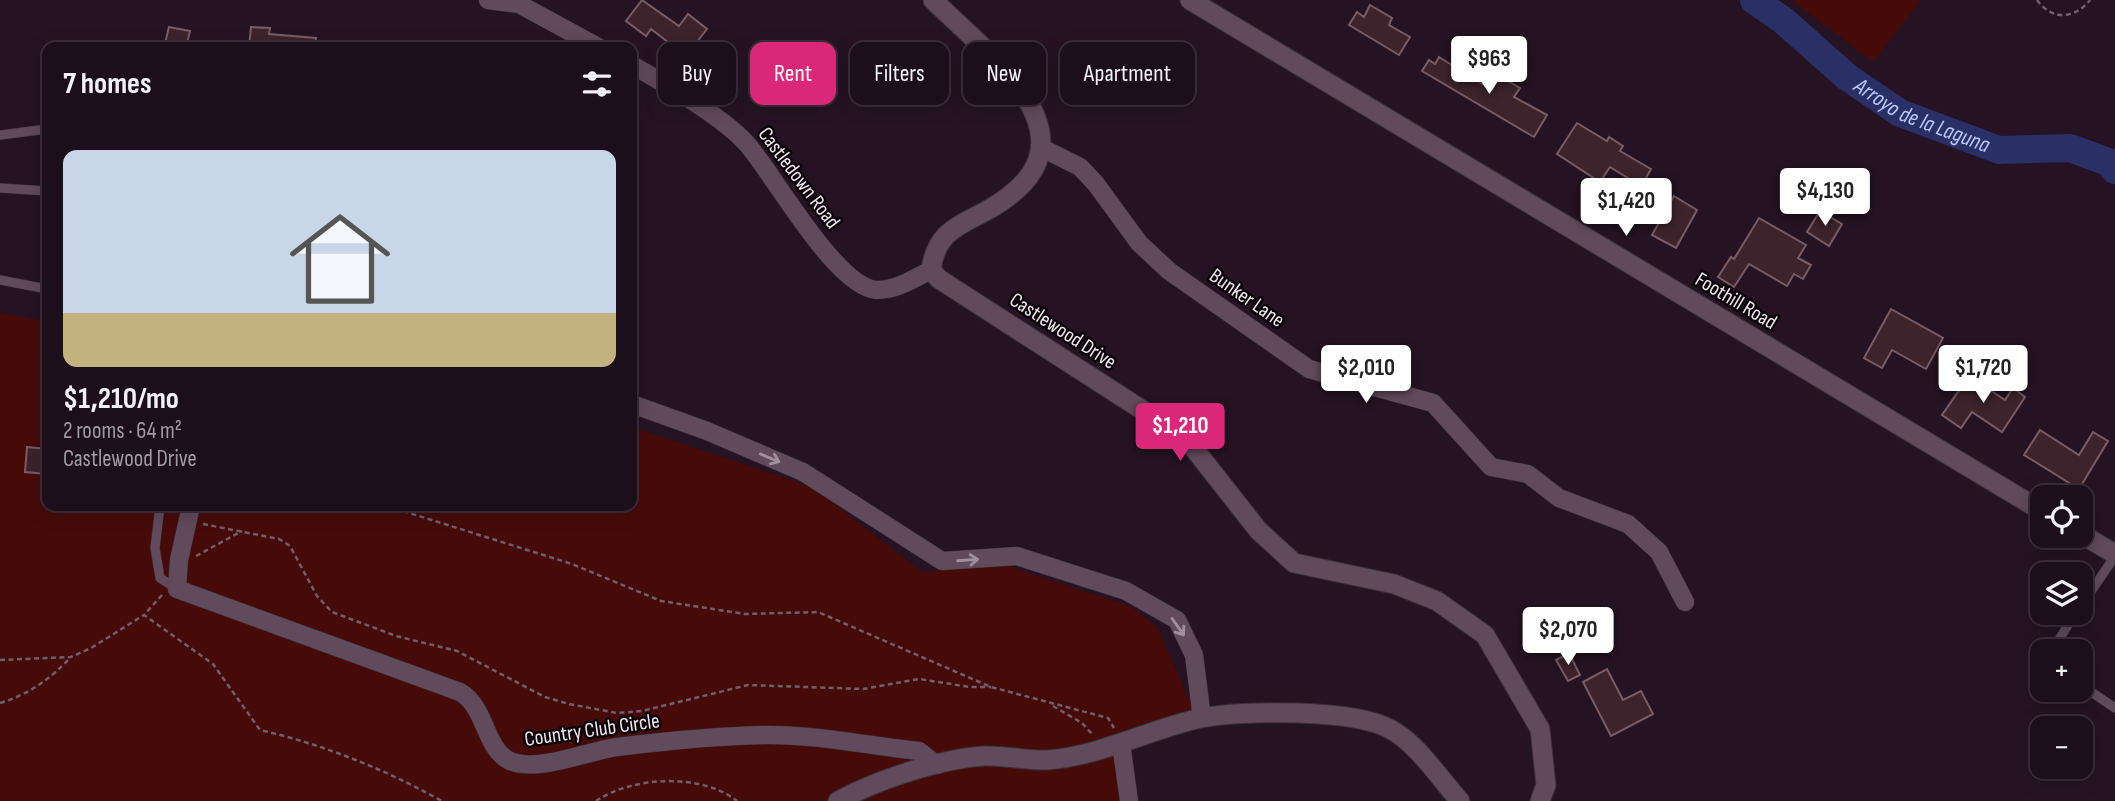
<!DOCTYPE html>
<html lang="en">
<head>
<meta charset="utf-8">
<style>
  :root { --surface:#1c0e1a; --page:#251723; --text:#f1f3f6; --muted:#a09ca2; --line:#3a2e39; --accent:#db2777 }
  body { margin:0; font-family:"Sofia Sans Condensed",sans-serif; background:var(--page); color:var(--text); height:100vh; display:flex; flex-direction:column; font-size:26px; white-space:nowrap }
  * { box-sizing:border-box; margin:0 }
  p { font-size:23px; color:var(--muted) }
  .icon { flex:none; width:38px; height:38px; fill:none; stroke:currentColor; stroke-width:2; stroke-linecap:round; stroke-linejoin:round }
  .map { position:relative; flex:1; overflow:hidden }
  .details { position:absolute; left:42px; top:42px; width:595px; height:469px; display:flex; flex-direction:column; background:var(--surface); border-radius:14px; box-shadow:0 4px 18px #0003,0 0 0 2px var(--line) }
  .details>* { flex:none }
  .hud { position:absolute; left:658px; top:42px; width:665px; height:63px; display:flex; gap:14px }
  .buttons { position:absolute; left:2030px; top:485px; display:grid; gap:14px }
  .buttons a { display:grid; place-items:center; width:63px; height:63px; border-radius:14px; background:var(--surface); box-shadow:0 4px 18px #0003,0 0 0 2px var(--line); font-size:35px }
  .price { position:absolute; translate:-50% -60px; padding:0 16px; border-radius:7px; background:#fff; color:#222; font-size:23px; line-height:46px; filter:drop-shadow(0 2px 4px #0008) }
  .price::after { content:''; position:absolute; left:50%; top:42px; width:21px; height:16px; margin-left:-10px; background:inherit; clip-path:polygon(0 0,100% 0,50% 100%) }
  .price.on { background:var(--accent); color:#fff }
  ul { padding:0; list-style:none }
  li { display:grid; align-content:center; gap:14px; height:371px; padding:0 21px }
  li+li { border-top:2px solid var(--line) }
  li span { display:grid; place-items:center; height:217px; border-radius:14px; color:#555 }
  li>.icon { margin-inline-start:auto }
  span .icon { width:126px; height:126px; fill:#fffc; stroke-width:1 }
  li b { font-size:30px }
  h2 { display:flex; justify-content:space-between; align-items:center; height:84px; padding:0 21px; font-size:30px }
  .chip { padding:0 24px; border-radius:14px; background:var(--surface); box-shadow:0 4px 18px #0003,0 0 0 2px var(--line); font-size:24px; line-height:63px }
  .chip.on { background:var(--accent); color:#fff }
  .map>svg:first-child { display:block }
  .green { fill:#460b09 }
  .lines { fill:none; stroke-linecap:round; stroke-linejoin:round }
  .river { stroke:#2a2f66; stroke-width:28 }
  .building { fill:#3d232b; stroke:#795c64; stroke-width:2 }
  .service-casing { stroke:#3b2f39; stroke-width:10 }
  .minor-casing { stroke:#3b2f39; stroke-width:19 }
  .tertiary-casing { stroke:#3b2f39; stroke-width:21 }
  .path { stroke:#6f5f6d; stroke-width:2.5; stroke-dasharray:5 3.5; stroke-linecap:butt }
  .service { stroke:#604a5c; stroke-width:9 }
  .minor { stroke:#604a5c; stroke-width:18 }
  .tertiary { stroke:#604a5c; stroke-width:19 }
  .oneway { stroke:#a18f9e }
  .labels { text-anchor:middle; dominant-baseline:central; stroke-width:5; stroke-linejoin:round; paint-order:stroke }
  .street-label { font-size:21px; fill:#f1e4ee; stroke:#0a0409 }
  .water-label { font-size:23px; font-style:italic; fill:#bac5f9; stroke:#0a0409 }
</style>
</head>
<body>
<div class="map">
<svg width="2115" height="801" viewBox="0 0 2115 801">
  <rect width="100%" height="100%" fill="#251323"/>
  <path class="green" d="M 1792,0 L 1921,0 L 1873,62 Z
    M 0,313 L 47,321 L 47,506 L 632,506 L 632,427 L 812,487 L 922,572 L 1004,565 L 1130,606 L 1157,627 L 1196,715 L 1110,736 L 1122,801 L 0,801 Z"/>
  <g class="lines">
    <path class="river" id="s1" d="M 1754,0 L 1784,21 L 1847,77 L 1900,113 L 1999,150 L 2070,148 L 2108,162 L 2115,170"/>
  </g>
  <path class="building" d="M 642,0 L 679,26 L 688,14 L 707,29 L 686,56 L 651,29 L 646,36 L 626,21 Z
    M 1370,5 L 1392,18 L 1389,25 L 1410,37 L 1399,55 L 1349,25 L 1357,12 L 1364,17 Z
    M 169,27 L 190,31 L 186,47 L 164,47 Z
    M 251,27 L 270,28 L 269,34 L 316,38 L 315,47 L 249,47 Z
    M 1439,57 L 1492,90 L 1499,76 L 1520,88 L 1514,97 L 1547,115 L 1534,137 L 1422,71 L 1429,60 L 1435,64 Z
    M 1577,123 L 1607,141 L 1609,137 L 1623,146 L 1620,151 L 1651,169 L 1636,196 L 1625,190 L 1631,180 L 1610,167 L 1600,182 L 1557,154 Z
    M 1674,196 L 1697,210 L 1676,248 L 1652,235 Z
    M 1820,211 L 1842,224 L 1829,246 L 1807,232 Z
    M 1759,218 L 1806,245 L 1798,258 L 1811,265 L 1803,279 L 1794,274 L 1787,286 L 1749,264 L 1734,287 L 1718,277 L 1731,257 L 1734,259 Z
    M 1891,309 L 1943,338 L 1926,369 L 1892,350 L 1882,368 L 1864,358 Z
    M 1969,376 L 2005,400 L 2013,388 L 2025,397 L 2002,432 L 1972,412 L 1961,428 L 1942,415 Z
    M 2040,430 L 2079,455 L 2093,432 L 2108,441 L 2079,489 L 2024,455 Z
    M 27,447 L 47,449 L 47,474 L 25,472 Z
    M 1569,653 L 1580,675 L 1568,681 L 1556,660 Z
    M 1607,669 L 1623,700 L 1641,691 L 1653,714 L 1611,736 L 1583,682 Z"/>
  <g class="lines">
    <defs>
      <path id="service" d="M 0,135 L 47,129
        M 0,188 L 47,191
        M 0,280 L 47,289
        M 160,506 L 155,548 L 160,578 L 177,589
        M 2081,606 L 2115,556
        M 2052,651 L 2076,612
        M 2081,685 L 2115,708"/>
      <path id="minor" d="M 488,0 L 519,4 L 598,47
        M 632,65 C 665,84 722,116 747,144 C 773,173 836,288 877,290 C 897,290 913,279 931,270
        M 1040,147 L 1080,167 L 1096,184 L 1139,243 L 1169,271 L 1309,369 L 1433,403 L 1491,467 L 1528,474 L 1559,498 L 1628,524 L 1659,552 L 1685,602
        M 632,404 L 707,431 L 803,472 L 942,561 L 1017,556 L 1126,591 L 1177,620 L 1194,655 L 1202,718
        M 191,506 L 179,560 L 177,589 L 460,692 C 486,707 484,746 508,760 C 535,774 587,751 617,747 C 666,741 716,736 765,735 C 814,734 870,746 919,751 L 937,765
        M 1121,743 L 1129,801"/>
      <path id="tertiary" d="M 933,0 C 993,59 1110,143 986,211 C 956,227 936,233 931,270 L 939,279 L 1161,422 L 1192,446 L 1258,530 L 1294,563 L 1394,584 L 1437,601 L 1485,635 L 1540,729 L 1546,785 L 1540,801
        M 1190,0 L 2042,511
        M 2081,534 L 2115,554
        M 838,801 C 877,780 939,759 984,756 C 1005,755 1026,761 1047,760 C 1101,756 1150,729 1201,718 C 1242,710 1354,709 1390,729 C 1418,744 1439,778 1460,801"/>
    </defs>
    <use href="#service" class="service-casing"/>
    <use href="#minor" class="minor-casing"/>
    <use href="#tertiary" class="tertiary-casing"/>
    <path class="path" d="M 2037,0 C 2052,21 2075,19 2090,0
      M 387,506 L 572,564 L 661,601 L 745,614 L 818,612 L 991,687 L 1108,718 L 1114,728
      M 203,524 L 279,539 L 290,546 L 317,596 L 332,612 L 396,636 L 457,651 L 545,697 L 569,704 L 617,713 L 642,711 L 748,685 L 863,689 L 919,679 L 970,687 L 991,687
      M 196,556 L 242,531
      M 162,595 L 144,615 L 213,664 L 260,730 C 325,745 384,769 442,801
      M 0,660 L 71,657 L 91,648 L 144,615
      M 0,703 C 30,694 50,679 71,657
      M 1053,706 L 1082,723 L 1093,735
      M 596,801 C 633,776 702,773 737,801"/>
    <use href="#service" class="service"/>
    <use href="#minor" class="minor"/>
    <use href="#tertiary" class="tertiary"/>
  </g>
  <defs><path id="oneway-shaft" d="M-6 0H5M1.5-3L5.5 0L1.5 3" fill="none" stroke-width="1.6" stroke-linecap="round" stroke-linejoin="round" transform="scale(1.75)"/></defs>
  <g class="oneway">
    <use href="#oneway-shaft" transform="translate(770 458) rotate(23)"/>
    <use href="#oneway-shaft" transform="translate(968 560) rotate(-4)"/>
    <use href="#oneway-shaft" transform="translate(1178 627) rotate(55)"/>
  </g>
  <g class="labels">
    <g class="street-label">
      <text transform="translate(799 178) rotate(53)">Castledown Road</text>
      <text transform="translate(1247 298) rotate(35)">Bunker Lane</text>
      <text transform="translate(1736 301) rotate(31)">Foothill Road</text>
      <text transform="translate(1063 331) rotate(33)">Castlewood Drive</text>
      <text transform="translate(592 730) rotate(-8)">Country Club Circle</text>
    </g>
    <g class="water-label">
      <text stroke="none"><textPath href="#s1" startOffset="206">Arroyo de la Laguna</textPath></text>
    </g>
  </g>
</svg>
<div class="buttons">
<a><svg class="icon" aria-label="locate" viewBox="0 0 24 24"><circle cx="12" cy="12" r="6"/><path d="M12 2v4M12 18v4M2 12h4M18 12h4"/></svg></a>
<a><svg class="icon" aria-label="layers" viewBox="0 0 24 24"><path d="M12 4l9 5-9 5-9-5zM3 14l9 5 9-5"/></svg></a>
<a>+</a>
<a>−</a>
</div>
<b class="price" style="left:1489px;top:96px">$963</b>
<b class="price" style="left:1825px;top:228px">$4,130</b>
<b class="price" style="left:1626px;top:238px">$1,420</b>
<b class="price" style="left:1366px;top:405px">$2,010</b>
<b class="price" style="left:1983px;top:405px">$1,720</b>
<b class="price on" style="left:1180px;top:463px">$1,210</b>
<b class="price" style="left:1568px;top:667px">$2,070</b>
<div class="hud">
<a class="chip">Buy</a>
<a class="chip on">Rent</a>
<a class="chip">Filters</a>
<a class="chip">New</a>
<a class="chip">Apartment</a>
</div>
<section class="details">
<h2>7 homes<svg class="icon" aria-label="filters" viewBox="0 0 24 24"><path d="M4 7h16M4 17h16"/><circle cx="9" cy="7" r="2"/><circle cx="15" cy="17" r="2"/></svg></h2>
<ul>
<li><span style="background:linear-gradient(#c9d6e8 75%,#c2b280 0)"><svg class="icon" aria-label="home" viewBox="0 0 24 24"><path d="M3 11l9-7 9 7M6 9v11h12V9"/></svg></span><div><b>$1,210/mo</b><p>2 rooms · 64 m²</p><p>Castlewood Drive</p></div></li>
</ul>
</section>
</div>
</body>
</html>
